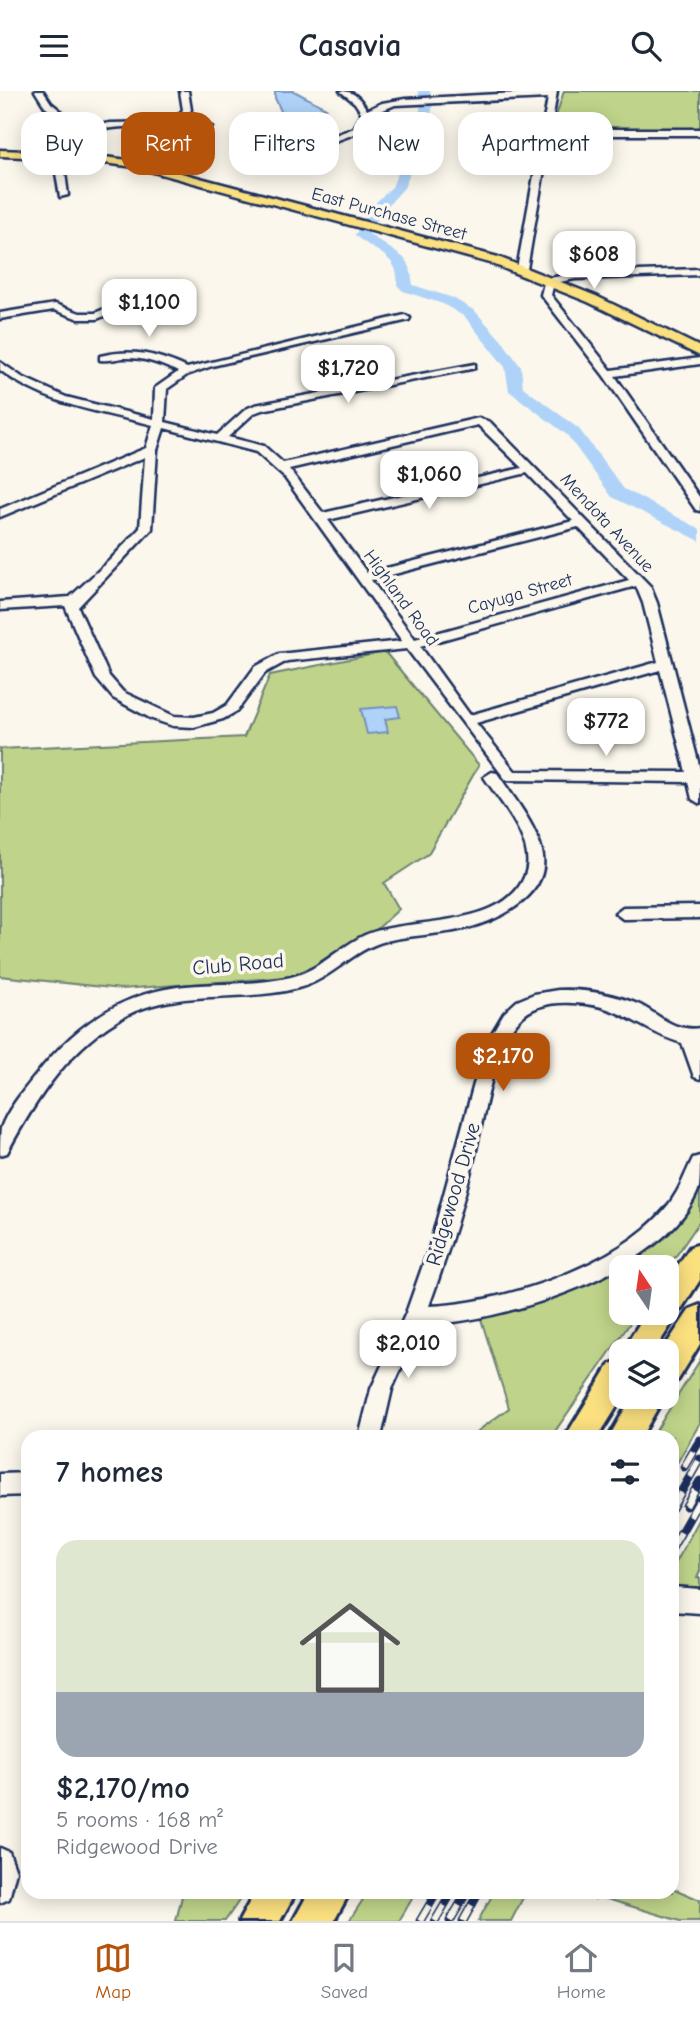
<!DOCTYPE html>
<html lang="en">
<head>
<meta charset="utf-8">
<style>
  :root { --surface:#fff; --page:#f2f2f3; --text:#1f2937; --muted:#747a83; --line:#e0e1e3; --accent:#b45309 }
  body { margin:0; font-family:"Comic Neue",sans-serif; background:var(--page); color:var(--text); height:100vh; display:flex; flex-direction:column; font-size:26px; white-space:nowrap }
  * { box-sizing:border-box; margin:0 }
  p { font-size:23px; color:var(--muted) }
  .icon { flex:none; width:38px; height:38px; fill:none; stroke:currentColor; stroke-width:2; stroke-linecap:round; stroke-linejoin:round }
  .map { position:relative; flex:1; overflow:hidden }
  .details { position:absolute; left:21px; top:1339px; width:658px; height:469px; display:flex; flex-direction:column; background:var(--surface); border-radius:21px; box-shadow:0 4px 18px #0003 }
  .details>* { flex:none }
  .banner { position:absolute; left:21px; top:21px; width:658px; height:63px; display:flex; gap:14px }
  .needle { width:46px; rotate:347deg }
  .fabs { position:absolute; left:609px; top:1164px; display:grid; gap:14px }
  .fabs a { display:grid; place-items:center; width:70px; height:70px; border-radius:14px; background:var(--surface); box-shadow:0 4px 18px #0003; font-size:35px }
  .price { position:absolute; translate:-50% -60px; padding:0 16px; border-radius:14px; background:#fff; color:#222; font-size:23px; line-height:46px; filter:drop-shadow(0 2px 4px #0008) }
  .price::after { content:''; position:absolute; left:50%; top:42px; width:21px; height:16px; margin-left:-10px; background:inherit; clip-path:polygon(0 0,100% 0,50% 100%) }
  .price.active { background:var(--accent); color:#fff }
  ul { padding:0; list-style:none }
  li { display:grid; align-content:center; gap:14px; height:371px; padding:0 35px }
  li span { display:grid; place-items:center; height:217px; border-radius:21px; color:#555 }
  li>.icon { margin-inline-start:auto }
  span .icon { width:126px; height:126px; fill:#fffc; stroke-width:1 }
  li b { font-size:30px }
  h2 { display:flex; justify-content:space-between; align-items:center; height:84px; padding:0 35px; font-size:30px }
  .chip { padding:0 24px; border-radius:21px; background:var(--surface); box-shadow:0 4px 18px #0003; font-size:24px; line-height:63px }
  .chip.active { background:var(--accent); color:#fff }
  header { display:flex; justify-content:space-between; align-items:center; height:91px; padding:0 35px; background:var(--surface); font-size:32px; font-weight:700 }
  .tabs { display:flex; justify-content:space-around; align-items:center; height:98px; border-top:2px solid var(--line); background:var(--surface); font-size:19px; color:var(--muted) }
  .tabs a { display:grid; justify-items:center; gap:4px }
  .tabs .active { color:var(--accent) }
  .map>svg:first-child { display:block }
  .green { fill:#bfd48a; stroke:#6d8274; stroke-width:2 }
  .water { fill:#afd3f8; stroke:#7491ba; stroke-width:2 }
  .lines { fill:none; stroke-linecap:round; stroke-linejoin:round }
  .river { fill:#afd3f8; fill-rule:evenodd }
  .minor-casing { stroke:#1b2f5e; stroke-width:5 }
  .major-casing { stroke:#1b2f5e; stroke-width:5 }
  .highway-casing { stroke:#1b2f5e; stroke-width:6 }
  .minor { fill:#fbf7ec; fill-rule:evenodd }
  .major { fill:#fbe080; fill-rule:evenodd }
  .highway { fill:#fbe080; fill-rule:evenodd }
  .rail-casing { stroke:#1b2f5e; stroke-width:9 }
  .rail { stroke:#fbf7ec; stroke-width:6; stroke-dasharray:18; stroke-linecap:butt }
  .labels { text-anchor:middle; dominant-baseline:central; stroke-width:7; stroke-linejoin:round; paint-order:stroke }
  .far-street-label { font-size:18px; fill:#1b2f5e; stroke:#fbf7ec }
  .street-label { font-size:21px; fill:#1b2f5e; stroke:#fbf7ec }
</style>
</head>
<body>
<header><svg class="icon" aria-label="menu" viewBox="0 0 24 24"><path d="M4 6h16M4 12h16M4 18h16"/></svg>Casavia<svg class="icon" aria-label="search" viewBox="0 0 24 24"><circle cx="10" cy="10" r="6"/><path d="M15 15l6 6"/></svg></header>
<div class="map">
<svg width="700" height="1830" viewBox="0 0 700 1830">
  <rect width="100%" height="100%" fill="#fbf7ec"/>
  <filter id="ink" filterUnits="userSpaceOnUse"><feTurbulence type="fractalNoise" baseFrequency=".0143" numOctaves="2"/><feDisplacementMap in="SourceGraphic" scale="14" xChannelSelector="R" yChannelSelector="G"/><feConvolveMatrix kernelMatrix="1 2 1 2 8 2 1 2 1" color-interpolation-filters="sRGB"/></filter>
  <g filter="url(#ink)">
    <path class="green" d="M 564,0 L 700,0 L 700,39 L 552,38 Z
      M 385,561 L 479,674 L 428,763 L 384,792 L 399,818 L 375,840 L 334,867 L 288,886 L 121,898 L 0,885 L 0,658 L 244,646 L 270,584 Z
      M 700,1085 L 700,1130 L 667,1178 L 667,1176 L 621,1176 L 621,1222 L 637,1222 L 551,1346 L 475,1346 L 478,1340 L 509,1317 L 480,1225 L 571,1199 L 681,1122 Z
      M 700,1269 L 700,1332 L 672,1381 L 672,1346 L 652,1346 Z
      M 700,1427 L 700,1480 L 697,1487 L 700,1487 L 700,1496 L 672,1496 L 672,1479 Z
      M 672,1797 L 700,1809 L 700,1830 L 680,1830 L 597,1805 L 595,1808 L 585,1801 L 672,1801 Z
      M 183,1801 L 245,1801 L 225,1830 L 176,1830 Z
      M 368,1801 L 416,1801 L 399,1830 L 349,1830 Z
      M 494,1801 L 526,1801 L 511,1830 L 478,1830 Z"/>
    <path class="water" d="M 275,0 L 294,0 L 326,17 L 285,29 L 275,7 Z
      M 397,615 L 400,626 L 385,628 L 388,641 L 367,643 L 361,618 Z"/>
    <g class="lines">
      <path class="river" d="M 418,0 L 430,0 L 433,14 L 430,28 L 412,51 L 411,79 L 404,97 L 381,122 L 369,143 L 404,167 L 410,176 L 413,194 L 453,207 L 475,220 L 503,251 L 521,276 L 523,296 L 579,338 L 624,398 L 700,438 L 700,450 L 612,406 L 567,344 L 509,300 L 505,276 L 465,226 L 443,213 L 403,200 L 397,194 C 401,164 372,161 355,144 L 370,117 L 392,96 L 399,79 L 400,51 L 418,28 L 421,14 Z"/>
      <defs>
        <path id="minor" d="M 35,0 L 43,0 L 51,12 L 82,37 L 110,32 L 162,31 L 178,24 L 183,19 L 180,0 L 188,0 L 191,19 L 180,30 L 212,36 L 208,39 C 172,33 107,33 73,45 C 59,50 48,60 35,66 L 31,63 L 49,49 L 74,39 L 45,16 Z
          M 340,0 C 354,0 360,7 367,19 L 382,12 L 405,8 L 557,0 L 551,38 L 700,38 L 700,44 L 550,44 L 527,178 L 522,181 L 517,178 L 548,7 L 395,14 L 369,25 L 360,41 L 330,52 L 327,47 L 354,37 L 362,23 L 355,12 Z
          M 73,62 L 77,65 L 65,82 L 68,104 L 60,106 L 56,82 Z
          M 700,178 L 700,184 L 575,188 L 554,192 L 551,204 L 611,279 L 700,267 L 700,273 L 615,285 L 700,407 L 700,420 L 696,419 L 604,285 L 541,204 L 545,188 L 575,182 Z
          M 124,204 L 129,207 L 117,220 L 97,228 L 79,228 L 54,219 L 0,228 L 0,222 L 55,213 L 80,222 L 95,222 L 109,216 Z
          M 405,224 L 410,227 L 409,229 L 212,275 L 187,284 L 167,298 L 165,331 L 217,344 L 246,318 L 255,314 L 475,273 L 475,277 L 471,278 L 262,319 L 254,322 L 228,346 L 264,355 L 283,372 L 479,327 L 490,331 L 650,495 L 657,512 L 700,678 L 700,713 L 692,708 L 688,691 L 506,689 L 407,558 L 287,570 L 265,582 L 237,620 L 223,628 L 194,636 L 173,635 L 152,628 L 113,607 L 96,587 L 65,515 L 0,519 L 0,511 L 70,506 L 111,468 L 140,437 L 145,366 L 0,426 L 0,418 L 146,357 L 153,334 C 101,321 43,313 0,279 L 0,271 L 22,286 L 66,306 L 154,328 L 155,297 L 178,281 C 160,272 142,266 123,267 C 115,268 108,270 100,269 L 100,265 C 132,257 158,263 187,277 ZM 478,334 L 522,377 L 323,422 L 289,378 ZM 164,337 L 256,361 L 285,387 L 402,550 L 279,563 L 255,576 L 227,614 L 213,622 L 194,626 L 174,625 L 123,601 L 109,585 L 78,516 L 152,438 L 157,359 ZM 527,382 L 573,430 L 367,482 L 328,429 ZM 578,436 L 629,489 L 415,548 L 371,489 ZM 636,495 L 643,512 L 658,571 L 470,624 L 420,555 ZM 660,579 L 686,681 L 515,680 L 476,632 Z
          M 492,681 L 497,682 C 513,706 535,732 542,760 C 553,806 494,832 459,839 C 435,844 410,844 386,850 C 353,858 331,889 298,897 C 242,912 179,897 127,924 C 71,953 36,1008 7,1062 L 0,1064 C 0,1056 0,1045 1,1037 C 7,1019 24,999 36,984 C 74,935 122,901 186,895 C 221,892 257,894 291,886 C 320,879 339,856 365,844 C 409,825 508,840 526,781 C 535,749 500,711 484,686 Z
          M 700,815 L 700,827 L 623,828 L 615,822 L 623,816 Z
          M 558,899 C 586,898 614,903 640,914 C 661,925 674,941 700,937 L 700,988 L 694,986 L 682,952 C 639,940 623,913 572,912 C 552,911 532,914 518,930 C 492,958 483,1033 473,1072 C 461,1120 446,1168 429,1215 C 501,1213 616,1175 664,1119 C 678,1104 684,1085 693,1067 L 700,1065 C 700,1075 700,1088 699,1097 C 667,1182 504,1231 421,1234 L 392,1298 L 381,1346 L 359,1346 L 371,1298 L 406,1222 L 430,1154 L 474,993 L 492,942 L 504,922 L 517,910 L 534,903 Z
          M 28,1382 L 28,1404 L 0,1405 L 0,1383 Z
          M 672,1496 L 700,1498 L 700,1522 L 672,1520 Z
          M 0,1757 L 9,1761 L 16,1780 L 9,1808 L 0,1812 Z"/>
        <path id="major" d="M 0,59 L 73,62 L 136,70 L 498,166 L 596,205 L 700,256 L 700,265 L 588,211 L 490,172 L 135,76 L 73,68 L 0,65 Z"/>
        <path id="highway" d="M 700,1153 L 700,1189 L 654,1260 L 622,1260 L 646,1222 L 667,1222 L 667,1191 L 690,1156 Z
          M 700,1214 L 700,1253 L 678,1289 L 667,1293 L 667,1260 L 662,1260 L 690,1218 Z
          M 621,1269 L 621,1306 L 623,1306 L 598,1346 L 565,1346 L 610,1273 Z
          M 632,1306 L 664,1306 L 641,1346 L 609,1346 Z
          M 255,1801 L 296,1801 L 280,1830 L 239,1830 Z
          M 309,1801 L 350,1801 L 334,1830 L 293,1830 Z"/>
      </defs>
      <use href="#minor" class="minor-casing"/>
      <use href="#major" class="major-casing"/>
      <use href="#highway" class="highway-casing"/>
      <use href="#minor" class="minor"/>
      <use href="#major" class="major"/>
      <use href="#highway" class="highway"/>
      <defs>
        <path id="rail" d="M 684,1376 L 700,1349
          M 686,1415 L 700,1390
          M 672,1417 L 700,1368
          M 672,1457 L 700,1408
          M 420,1830 L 437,1801
          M 435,1830 L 452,1801
          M 450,1830 L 467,1801
          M 463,1830 L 479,1801"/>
      </defs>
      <use href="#rail" class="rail-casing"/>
      <use href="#rail" class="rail"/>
    </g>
  </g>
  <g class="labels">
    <g class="far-street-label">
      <text transform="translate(389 123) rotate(15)">East Purchase Street</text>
      <text transform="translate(607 432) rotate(47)">Mendota Avenue</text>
      <text transform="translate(520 503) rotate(-16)">Cayuga Street</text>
      <text transform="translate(401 507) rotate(54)">Highland Road</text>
    </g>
    <g class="street-label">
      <text transform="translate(238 873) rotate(-5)">Club Road</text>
      <text transform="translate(453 1103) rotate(-74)">Ridgewood Drive</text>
    </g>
  </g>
</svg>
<div class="fabs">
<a><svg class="needle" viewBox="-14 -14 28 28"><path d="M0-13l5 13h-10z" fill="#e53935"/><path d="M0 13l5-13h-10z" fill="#747a83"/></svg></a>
<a><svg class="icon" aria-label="layers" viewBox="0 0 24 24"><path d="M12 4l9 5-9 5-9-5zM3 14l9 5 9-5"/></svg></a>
</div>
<b class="price" style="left:594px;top:200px">$608</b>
<b class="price" style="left:149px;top:248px">$1,100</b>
<b class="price" style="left:348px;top:314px">$1,720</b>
<b class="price" style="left:429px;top:420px">$1,060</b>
<b class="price" style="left:606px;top:667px">$772</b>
<b class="price active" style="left:503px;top:1002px">$2,170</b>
<b class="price" style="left:408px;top:1289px">$2,010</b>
<div class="banner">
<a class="chip">Buy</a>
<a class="chip active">Rent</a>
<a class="chip">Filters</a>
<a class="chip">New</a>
<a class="chip">Apartment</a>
</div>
<section class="details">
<h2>7 homes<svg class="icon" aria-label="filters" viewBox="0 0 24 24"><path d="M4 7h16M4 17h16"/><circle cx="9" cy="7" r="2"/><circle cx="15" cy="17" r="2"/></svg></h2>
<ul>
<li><span style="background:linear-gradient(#dfe7d0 70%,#9aa5b1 0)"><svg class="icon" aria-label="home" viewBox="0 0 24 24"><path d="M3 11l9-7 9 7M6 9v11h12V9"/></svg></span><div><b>$2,170/mo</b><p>5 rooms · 168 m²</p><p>Ridgewood Drive</p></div></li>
</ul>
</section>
</div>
<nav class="tabs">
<a class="active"><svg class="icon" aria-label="map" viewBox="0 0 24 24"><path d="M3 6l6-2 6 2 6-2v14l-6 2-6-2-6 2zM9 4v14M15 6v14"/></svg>Map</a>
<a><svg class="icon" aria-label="saved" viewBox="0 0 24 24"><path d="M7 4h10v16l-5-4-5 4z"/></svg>Saved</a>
<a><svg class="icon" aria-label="home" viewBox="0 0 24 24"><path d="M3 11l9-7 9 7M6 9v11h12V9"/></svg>Home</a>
</nav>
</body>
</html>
